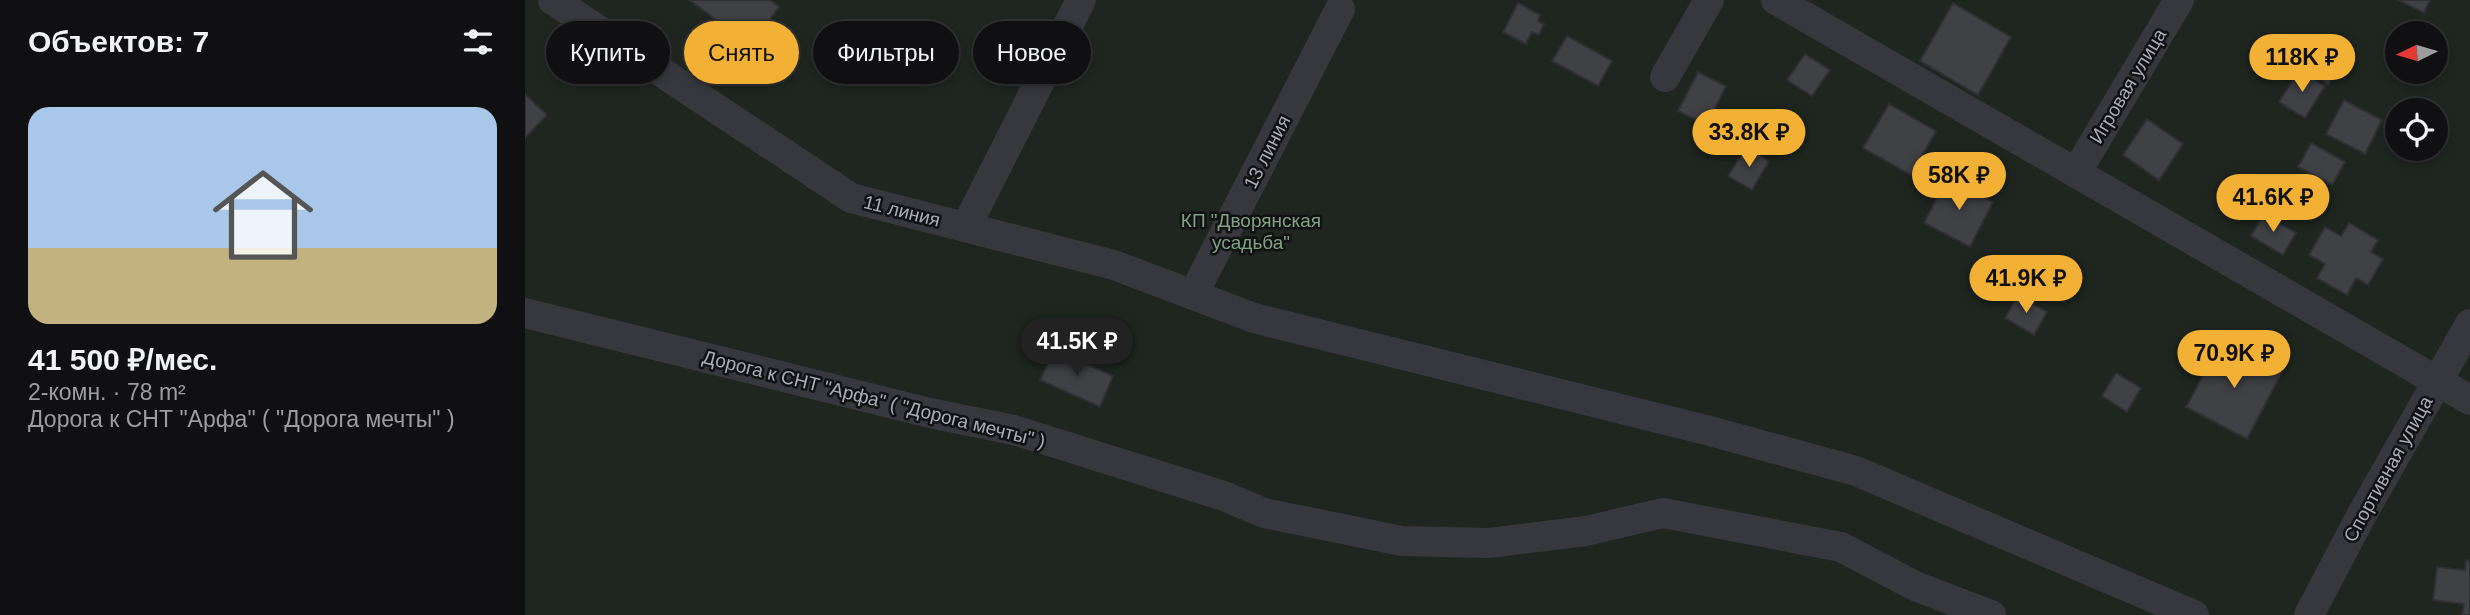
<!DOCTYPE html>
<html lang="ru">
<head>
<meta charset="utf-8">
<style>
  :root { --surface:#101012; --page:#19191b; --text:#f1f3f6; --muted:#9c9d9f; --line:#303032; --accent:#f2b134 }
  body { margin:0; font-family:Arial,sans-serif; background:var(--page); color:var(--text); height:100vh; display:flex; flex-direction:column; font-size:26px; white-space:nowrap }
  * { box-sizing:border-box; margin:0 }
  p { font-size:23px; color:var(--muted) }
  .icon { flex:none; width:38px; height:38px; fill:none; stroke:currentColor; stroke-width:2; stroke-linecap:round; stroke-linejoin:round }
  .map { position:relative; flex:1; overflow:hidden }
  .drawer { display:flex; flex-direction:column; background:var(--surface); width:525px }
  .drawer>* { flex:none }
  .banner { position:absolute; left:21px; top:21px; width:665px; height:63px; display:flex; gap:14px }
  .needle { width:46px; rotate:265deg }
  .buttons { position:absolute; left:1860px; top:21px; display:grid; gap:14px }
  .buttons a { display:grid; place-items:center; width:63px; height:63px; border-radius:50%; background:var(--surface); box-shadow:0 4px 10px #0003,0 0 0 2px var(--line); font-size:35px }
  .price { position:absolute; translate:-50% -60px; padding:0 16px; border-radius:24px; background:var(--accent); color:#111; font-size:23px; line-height:46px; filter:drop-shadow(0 2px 4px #0008) }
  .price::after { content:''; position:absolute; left:50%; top:42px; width:21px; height:16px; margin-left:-10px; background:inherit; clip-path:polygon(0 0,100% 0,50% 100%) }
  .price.on { background:#222; color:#fff }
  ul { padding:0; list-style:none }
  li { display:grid; align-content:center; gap:14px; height:371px; padding:0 28px }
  li span { display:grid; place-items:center; height:217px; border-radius:21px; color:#555 }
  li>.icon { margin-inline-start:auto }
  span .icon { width:126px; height:126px; fill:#fffc; stroke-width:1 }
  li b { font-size:30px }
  h2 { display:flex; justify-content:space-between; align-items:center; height:84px; padding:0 28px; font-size:30px }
  .tag { padding:0 24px; border-radius:32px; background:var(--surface); box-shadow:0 4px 10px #0003,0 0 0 2px var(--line); font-size:24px; line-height:63px }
  .tag.on { background:var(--accent); color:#111 }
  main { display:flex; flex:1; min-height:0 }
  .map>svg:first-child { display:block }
  .green { fill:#1e261f; fill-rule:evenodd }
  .building { fill:#404145; stroke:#303034; stroke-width:2 }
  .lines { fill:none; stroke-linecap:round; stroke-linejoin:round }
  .street { stroke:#37383d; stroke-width:30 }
  .labels { text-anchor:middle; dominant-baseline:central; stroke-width:5; stroke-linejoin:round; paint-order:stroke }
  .street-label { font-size:19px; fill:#a8adb8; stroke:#111113 }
  .park-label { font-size:19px; fill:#7fa381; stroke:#111113 }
</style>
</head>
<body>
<main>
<section class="drawer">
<h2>Объектов: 7<svg class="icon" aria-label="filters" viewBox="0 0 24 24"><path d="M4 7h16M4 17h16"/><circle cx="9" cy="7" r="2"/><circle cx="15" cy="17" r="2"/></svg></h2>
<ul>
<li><span style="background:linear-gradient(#a9c7e8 65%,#c2b280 0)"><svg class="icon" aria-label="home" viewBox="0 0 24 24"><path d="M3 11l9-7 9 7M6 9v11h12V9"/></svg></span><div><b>41 500 ₽/мес.</b><p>2-комн. · 78 m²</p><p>Дорога к СНТ &quot;Арфа&quot; ( &quot;Дорога мечты&quot; )</p></div></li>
</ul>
</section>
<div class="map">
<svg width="1945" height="615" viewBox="0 0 1945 615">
  <rect width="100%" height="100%" fill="#161618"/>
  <path class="green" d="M 0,0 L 1945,0 L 1945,615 L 0,615 ZM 1872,33 L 1911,33 L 1911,72 L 1872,72 ZM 1872,110 L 1911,110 L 1911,149 L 1872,149 Z"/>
  <path class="building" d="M 164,0 L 245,0 L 254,7 L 226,45 Z
    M 1873,0 L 1905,0 L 1899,13 Z
    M 993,3 L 1015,15 L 1013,21 L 1019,24 L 1014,35 L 1007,32 L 1001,44 L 978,32 Z
    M 1428,3 L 1486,37 L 1453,95 L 1395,61 Z
    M 1042,36 L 1087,61 L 1073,86 L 1027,61 Z
    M 1799,46 L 1820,62 L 1803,85 L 1782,69 Z
    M 1280,54 L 1305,70 L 1287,96 L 1262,80 Z
    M 1774,70 L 1800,86 L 1780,118 L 1754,102 Z
    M 1173,72 L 1201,86 L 1182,125 L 1153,111 Z
    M 0,94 L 22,115 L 0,138 Z
    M 1819,100 L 1857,120 L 1840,154 L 1801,134 Z
    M 1364,104 L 1411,131 L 1386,175 L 1338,148 Z
    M 1622,119 L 1658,144 L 1634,180 L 1598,155 Z
    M 1786,143 L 1820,162 L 1807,185 L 1773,167 Z
    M 1221,147 L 1244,161 L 1227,190 L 1203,176 Z
    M 1422,178 L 1468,202 L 1445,247 L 1399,223 Z
    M 1739,214 L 1771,233 L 1758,255 L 1726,236 Z
    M 1824,223 L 1853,240 L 1846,252 L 1858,259 L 1843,285 L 1831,278 L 1822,295 L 1792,278 L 1800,264 L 1784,255 L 1800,227 L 1816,236 Z
    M 1493,296 L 1522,312 L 1509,335 L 1480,318 Z
    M 1697,340 L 1757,372 L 1722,439 L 1661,407 Z
    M 529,349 L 588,376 L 575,407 L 515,380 Z
    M 1591,373 L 1616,388 L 1602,412 L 1577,396 Z
    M 1941,560 L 1945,561 L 1945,615 L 1937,615 L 1939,604 L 1908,600 L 1912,567 L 1940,570 Z"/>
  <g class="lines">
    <path class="street" d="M 28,0 L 326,198 L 589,265 L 729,318 L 1185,431 L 1331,471 L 1669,615
      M 1251,0 L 1945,400
      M 1140,77 L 1184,0
      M 1551,173 L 1654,0
      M 441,227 L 556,0
      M 668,295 L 815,9
      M 0,313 L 405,413 L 489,430 L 699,496 L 739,513 L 877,541 L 964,543 L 1061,531 L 1138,513 L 1316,547 L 1390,586 L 1466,615
      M 1784,615 L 1836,516 L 1945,324"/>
  </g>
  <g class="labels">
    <g class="street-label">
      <text transform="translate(1603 86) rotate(-59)">Игровая улица</text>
      <text transform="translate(742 152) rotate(-63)">13 линия</text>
      <text transform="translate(377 211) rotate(14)">11 линия</text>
      <text transform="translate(349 399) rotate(14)">Дорога к СНТ "Арфа" ( "Дорога мечты" )</text>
      <text transform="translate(1863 469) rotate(-61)">Спортивная улица</text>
    </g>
    <g class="park-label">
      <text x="726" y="220">КП "Дворянская<tspan x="726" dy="22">усадьба"</tspan></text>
    </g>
  </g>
</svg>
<div class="buttons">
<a><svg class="needle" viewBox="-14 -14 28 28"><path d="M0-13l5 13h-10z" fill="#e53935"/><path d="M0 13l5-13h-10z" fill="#9c9d9f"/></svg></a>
<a><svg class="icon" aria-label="locate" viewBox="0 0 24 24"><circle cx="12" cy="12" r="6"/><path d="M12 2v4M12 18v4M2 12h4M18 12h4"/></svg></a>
</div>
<b class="price" style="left:1777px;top:94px">118K ₽</b>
<b class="price" style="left:1224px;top:169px">33.8K ₽</b>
<b class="price" style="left:1434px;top:212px">58K ₽</b>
<b class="price" style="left:1748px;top:234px">41.6K ₽</b>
<b class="price" style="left:1501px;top:315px">41.9K ₽</b>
<b class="price on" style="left:552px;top:378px">41.5K ₽</b>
<b class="price" style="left:1709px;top:390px">70.9K ₽</b>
<div class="banner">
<a class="tag">Купить</a>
<a class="tag on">Снять</a>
<a class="tag">Фильтры</a>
<a class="tag">Новое</a>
</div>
</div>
</main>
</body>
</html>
